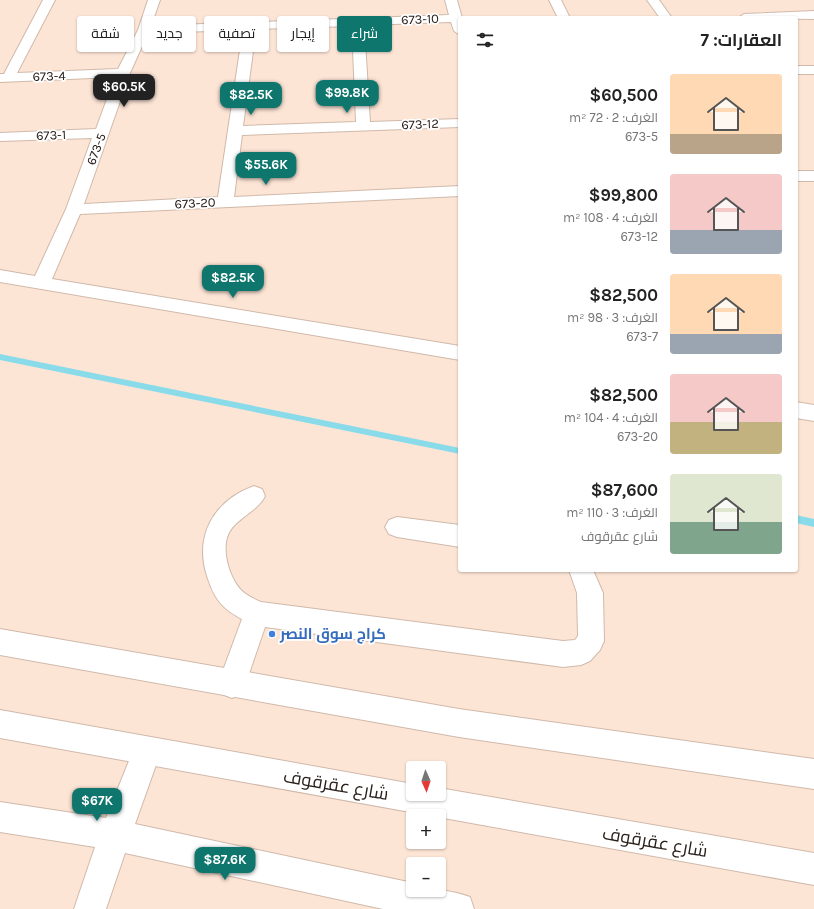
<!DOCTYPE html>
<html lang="ar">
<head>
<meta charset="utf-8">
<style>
  :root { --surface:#fff; --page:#f2f2f2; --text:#222; --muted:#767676; --accent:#0f766e }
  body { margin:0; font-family:Karla,Cairo,sans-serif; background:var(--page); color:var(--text); direction:rtl; height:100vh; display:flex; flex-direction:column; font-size:15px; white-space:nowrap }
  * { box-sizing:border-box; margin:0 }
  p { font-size:13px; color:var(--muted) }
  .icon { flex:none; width:22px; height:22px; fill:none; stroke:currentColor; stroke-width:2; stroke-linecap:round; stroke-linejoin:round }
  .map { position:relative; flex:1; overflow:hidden; direction:ltr }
  .panel { position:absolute; left:458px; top:16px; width:340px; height:556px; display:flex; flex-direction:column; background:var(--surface); border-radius:4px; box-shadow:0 1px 3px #0004; direction:rtl }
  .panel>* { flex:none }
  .guide { position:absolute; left:12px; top:16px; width:380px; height:36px; direction:rtl; display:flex; gap:8px }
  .needle { width:26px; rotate:177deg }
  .tools { position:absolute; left:406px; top:761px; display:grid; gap:8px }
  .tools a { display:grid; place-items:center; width:40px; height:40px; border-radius:4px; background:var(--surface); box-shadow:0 1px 3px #0004; font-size:20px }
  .price { position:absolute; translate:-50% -34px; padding:0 9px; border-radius:8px; background:var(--accent); color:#fff; font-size:13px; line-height:26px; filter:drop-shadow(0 1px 2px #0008) }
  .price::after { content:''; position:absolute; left:50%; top:24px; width:12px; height:9px; margin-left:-6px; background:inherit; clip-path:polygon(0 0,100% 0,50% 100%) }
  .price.current { background:#222; color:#fff }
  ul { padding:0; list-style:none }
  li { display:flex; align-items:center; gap:12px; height:100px; padding:0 16px }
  li span { display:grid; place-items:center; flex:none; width:112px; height:80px; border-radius:4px; color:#555 }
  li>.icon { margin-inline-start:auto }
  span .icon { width:48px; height:48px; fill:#fffc; stroke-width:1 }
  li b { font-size:17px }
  h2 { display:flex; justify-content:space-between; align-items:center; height:48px; padding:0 16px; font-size:17px }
  .chip { padding:0 14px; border-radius:4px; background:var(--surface); box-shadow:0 1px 3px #0004; font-size:14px; line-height:36px }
  .chip.current { background:var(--accent); color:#fff }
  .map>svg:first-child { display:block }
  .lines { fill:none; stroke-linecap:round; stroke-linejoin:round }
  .stream { fill:#8adbe9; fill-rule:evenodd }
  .minor-casing { stroke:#d0b9aa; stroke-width:2 }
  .major-casing { stroke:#d0b9aa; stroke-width:2 }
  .minor { fill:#fff; fill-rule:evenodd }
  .major { fill:#fff; fill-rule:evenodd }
  .shop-dot { fill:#3f7fe0; stroke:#fff; stroke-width:1.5 }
  .labels { text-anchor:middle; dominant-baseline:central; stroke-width:3.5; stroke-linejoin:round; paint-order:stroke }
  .far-street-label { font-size:13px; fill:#29201b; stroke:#fff }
  .shop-label { font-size:15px; font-weight:bold; fill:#366cbe; stroke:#fff; text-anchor:start }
  .near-street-label { font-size:18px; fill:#29201b; stroke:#fff }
</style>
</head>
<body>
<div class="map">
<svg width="814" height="909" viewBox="0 0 814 909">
  <rect width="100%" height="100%" fill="#fde5d6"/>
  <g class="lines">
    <path class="stream" d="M 0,354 L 460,448 L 460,454 L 0,360 Z
      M 796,515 L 814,519 L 814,527 L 796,523 Z"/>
    <defs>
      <path id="minor" d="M 43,0 L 55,0 L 17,73 L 118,69 L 138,30 L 148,0 L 160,0 L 151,26 L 449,15 L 445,0 L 457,0 L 462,18 L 460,18 L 460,35 L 454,31 L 451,22 L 364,25 L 370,122 L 460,119 L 460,127 L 242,135 L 234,197 L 460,186 L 460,196 L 80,214 L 52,279 L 460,346 L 460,360 L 0,282 L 0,270 L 35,276 L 66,209 L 92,138 L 0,141 L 0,133 L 96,129 L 115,77 L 0,82 L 0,74 L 4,74 ZM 352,26 L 356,122 L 243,126 L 256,29 ZM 243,30 L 218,197 L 84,204 L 130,73 L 148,33 Z
        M 549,0 L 561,0 L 570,18 L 558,18 Z
        M 647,0 L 659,0 L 672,18 L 660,18 Z
        M 814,11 L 814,19 L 738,18 L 744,14 Z
        M 796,66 L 814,66 L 814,74 L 796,74 Z
        M 796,171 L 814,171 L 814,181 L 796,181 Z
        M 796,402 L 814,405 L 814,421 L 796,418 Z
        M 254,486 L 262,489 L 265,496 C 259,509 242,516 232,528 C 219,544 228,575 240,589 C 245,595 254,599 261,602 L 563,641 L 575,640 L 578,636 L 577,593 L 569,570 L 593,570 L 603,593 L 604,641 L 600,650 L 590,661 L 581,665 L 563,667 L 265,627 L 242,694 L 232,698 L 222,694 L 218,684 L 242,619 C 223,609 215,600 208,579 C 193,537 213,501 254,486 Z
        M 397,517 L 460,525 L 460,547 L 397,537 L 389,534 L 385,527 L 389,520 Z
        M 147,737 L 157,741 L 161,751 L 135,824 L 413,883 L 413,890 C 435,890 448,889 470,897 L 474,909 L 383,909 L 125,853 L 106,909 L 74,909 L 95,847 L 0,832 L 0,802 L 106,818 L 137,741 Z"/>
      <path id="major" d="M 0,629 L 459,709 L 814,759 L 814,789 L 459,737 L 0,655 Z
        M 0,710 L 413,784 L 413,794 L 439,794 L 439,788 L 814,853 L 814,885 L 0,738 Z"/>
    </defs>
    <use href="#minor" class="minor-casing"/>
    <use href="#major" class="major-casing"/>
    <use href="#minor" class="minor"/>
    <use href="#major" class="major"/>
  </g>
  <circle class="shop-dot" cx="272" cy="634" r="4"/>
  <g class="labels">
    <g class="far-street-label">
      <text transform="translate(420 19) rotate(-2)">673-10</text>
      <text transform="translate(49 76) rotate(-2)">673-4</text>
      <text transform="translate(420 124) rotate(-2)">673-12</text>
      <text transform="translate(51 135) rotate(-2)">673-1</text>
      <text transform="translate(96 149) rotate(-70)">673-5</text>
      <text transform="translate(195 203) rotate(-3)">673-20</text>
    </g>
    <g class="shop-label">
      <text x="280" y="634">كراج سوق النصر</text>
    </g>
    <g class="near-street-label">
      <text transform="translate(336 785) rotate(10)">شارع عقرقوف</text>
      <text transform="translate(655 842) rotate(10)">شارع عقرقوف</text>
    </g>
  </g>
</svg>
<div class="tools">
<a><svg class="needle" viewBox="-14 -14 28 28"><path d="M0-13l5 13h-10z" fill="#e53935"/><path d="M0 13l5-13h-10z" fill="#767676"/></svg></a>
<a>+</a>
<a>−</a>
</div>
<b class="price current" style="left:124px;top:108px">$60.5K</b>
<b class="price" style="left:347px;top:114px">$99.8K</b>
<b class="price" style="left:251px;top:116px">$82.5K</b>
<b class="price" style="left:266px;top:186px">$55.6K</b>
<b class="price" style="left:233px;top:299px">$82.5K</b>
<b class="price" style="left:97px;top:822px">$67K</b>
<b class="price" style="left:225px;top:881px">$87.6K</b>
<div class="guide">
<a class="chip current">شراء</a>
<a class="chip">إيجار</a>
<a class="chip">تصفية</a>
<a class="chip">جديد</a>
<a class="chip">شقة</a>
</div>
<section class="panel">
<h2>العقارات: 7<svg class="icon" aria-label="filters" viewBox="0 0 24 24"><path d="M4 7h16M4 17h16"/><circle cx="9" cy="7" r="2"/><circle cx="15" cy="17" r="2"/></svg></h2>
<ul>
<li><span style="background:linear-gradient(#ffd9b3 75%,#b9a48a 0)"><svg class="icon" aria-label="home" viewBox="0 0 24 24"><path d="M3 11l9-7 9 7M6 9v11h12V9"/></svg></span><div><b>$60,500</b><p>الغرف: 2 · 72 m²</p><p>673-5</p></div></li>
<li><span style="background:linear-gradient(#f6c9c9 70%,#9aa5b1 0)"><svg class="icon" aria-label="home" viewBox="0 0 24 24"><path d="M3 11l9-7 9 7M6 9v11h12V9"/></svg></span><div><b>$99,800</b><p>الغرف: 4 · 108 m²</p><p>673-12</p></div></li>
<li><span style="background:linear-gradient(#ffd9b3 75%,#9aa5b1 0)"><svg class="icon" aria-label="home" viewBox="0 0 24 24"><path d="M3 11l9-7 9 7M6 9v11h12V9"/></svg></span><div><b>$82,500</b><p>الغرف: 3 · 98 m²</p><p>673-7</p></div></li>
<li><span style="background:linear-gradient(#f6c9c9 60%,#c2b280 0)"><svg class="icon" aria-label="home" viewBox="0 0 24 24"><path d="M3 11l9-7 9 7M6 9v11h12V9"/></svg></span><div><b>$82,500</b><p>الغرف: 4 · 104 m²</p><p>673-20</p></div></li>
<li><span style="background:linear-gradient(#dfe7d0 60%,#7fa58c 0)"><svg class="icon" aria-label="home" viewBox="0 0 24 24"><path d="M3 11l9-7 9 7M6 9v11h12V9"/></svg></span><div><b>$87,600</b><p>الغرف: 3 · 110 m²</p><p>شارع عقرقوف</p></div></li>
</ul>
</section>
</div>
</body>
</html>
